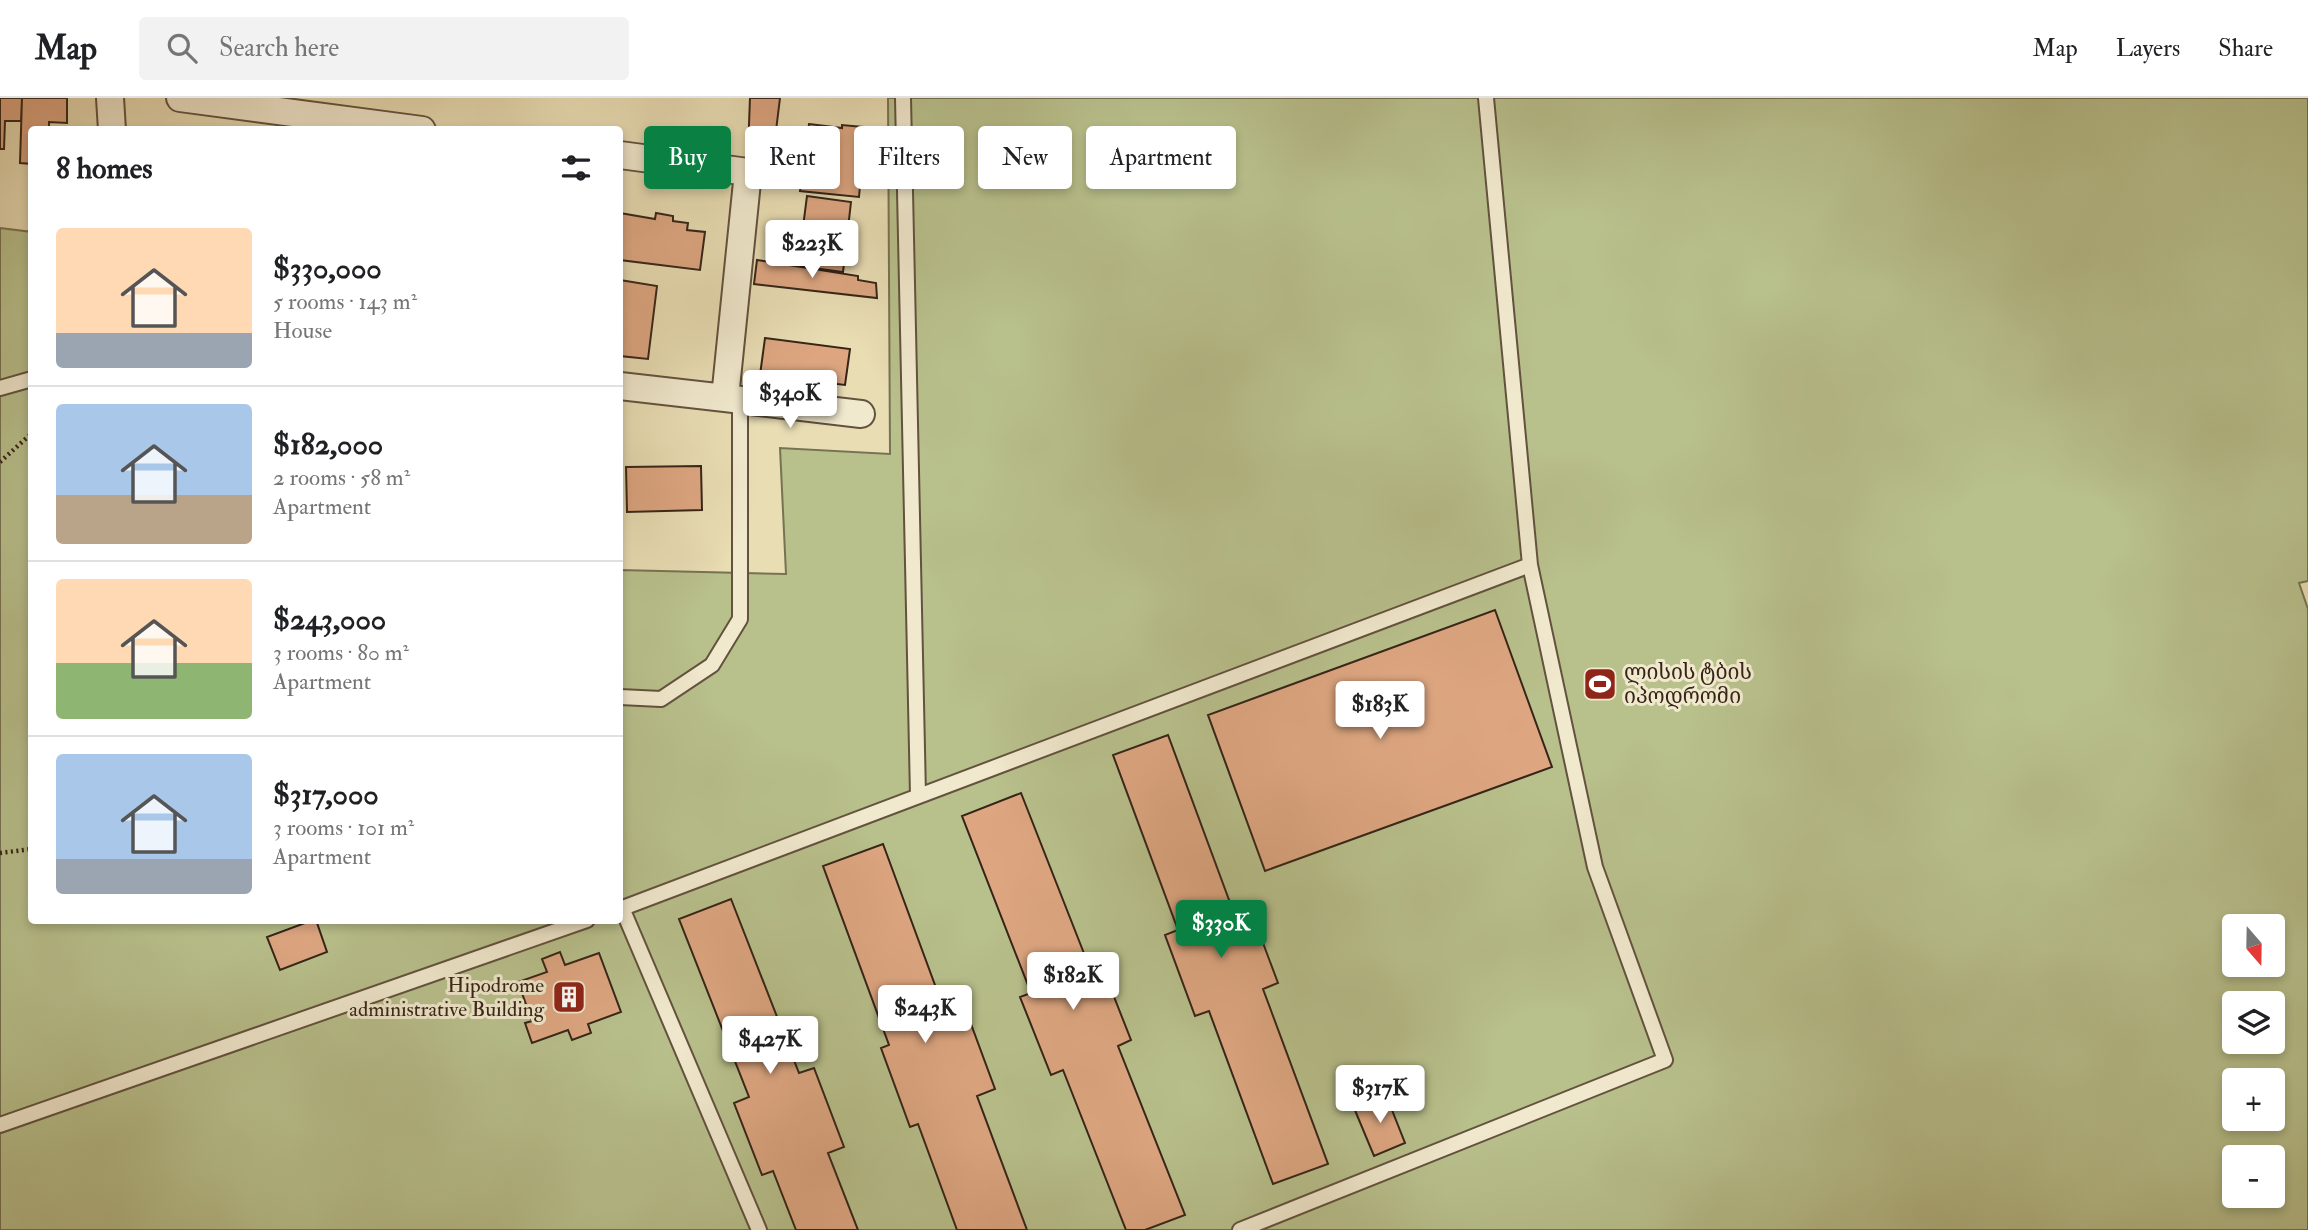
<!DOCTYPE html>
<html lang="en">
<head>
<meta charset="utf-8">
<style>
  :root { --surface:#fff; --page:#f2f2f2; --text:#202124; --muted:#757577; --line:#e0e0e0; --accent:#0b8043 }
  body { margin:0; font-family:"IM FELL Double Pica","Noto Serif Georgian",serif; background:var(--page); color:var(--text); height:100vh; display:flex; flex-direction:column; font-size:26px; white-space:nowrap }
  * { box-sizing:border-box; margin:0 }
  p { font-size:23px; color:var(--muted) }
  .icon { flex:none; width:38px; height:38px; fill:none; stroke:currentColor; stroke-width:2; stroke-linecap:round; stroke-linejoin:round }
  .map { position:relative; flex:1; overflow:hidden }
  .panel { position:absolute; left:28px; top:28px; width:595px; height:798px; display:flex; flex-direction:column; background:var(--surface); border-radius:7px; box-shadow:0 4px 10px #0003 }
  .panel>* { flex:none }
  .top-card { position:absolute; left:644px; top:28px; width:665px; height:63px; display:flex; gap:14px }
  .needle { width:46px; rotate:160deg }
  .controls { position:absolute; left:2222px; top:816px; display:grid; gap:14px }
  .controls a { display:grid; place-items:center; width:63px; height:63px; border-radius:7px; background:var(--surface); box-shadow:0 4px 10px #0003; font-size:35px }
  .price { position:absolute; translate:-50% -60px; padding:0 16px; border-radius:7px; background:#fff; color:#222; font-size:23px; line-height:46px; filter:drop-shadow(0 2px 4px #0008) }
  .price::after { content:''; position:absolute; left:50%; top:42px; width:21px; height:16px; margin-left:-10px; background:inherit; clip-path:polygon(0 0,100% 0,50% 100%) }
  .price.active { background:var(--accent); color:#fff }
  ul { padding:0; list-style:none }
  li { display:flex; align-items:center; gap:21px; height:175px; padding:0 28px }
  li+li { border-top:2px solid var(--line) }
  li span { display:grid; place-items:center; flex:none; width:196px; height:140px; border-radius:7px; color:#555 }
  li>.icon { margin-inline-start:auto }
  span .icon { width:84px; height:84px; fill:#fffc; stroke-width:1 }
  li b { font-size:30px }
  h2 { display:flex; justify-content:space-between; align-items:center; height:84px; padding:0 28px; font-size:30px }
  .chip { padding:0 24px; border-radius:7px; background:var(--surface); box-shadow:0 4px 10px #0003; font-size:24px; line-height:63px }
  .chip.active { background:var(--accent); color:#fff }
  header { display:flex; align-items:center; gap:42px; box-sizing:border-box; height:98px; padding:0 35px; background:var(--surface); border-bottom:2px solid var(--line) }
  header strong { font-size:33px }
  nav { display:flex; gap:38px; margin-inline-start:auto; font-size:24px }
  .search { width:490px; height:63px; background:var(--page); display:flex; align-items:center; gap:18px; box-sizing:border-box; padding:0 24px; border-radius:7px; color:var(--muted); font-size:26px }
  .map>svg:first-child { display:block }
  .green { fill:#b8c08c; stroke:#767252; stroke-width:2; fill-rule:evenodd }
  .building { fill:#dda681; stroke:#352417; stroke-width:2 }
  .lines { fill:none; stroke-linecap:round; stroke-linejoin:round }
  .lane-casing { stroke:#62523e; stroke-width:18 }
  .street-casing { stroke:#62523e; stroke-width:30 }
  .path { stroke:#352417; stroke-width:4.5; stroke-dasharray:2 3.5; stroke-linecap:butt }
  .lane { stroke:#f1e9ce; stroke-width:14 }
  .street { stroke:#f1e9ce; stroke-width:26 }
  .labels { text-anchor:middle; dominant-baseline:central; stroke-width:6; stroke-linejoin:round; paint-order:stroke }
  .poi-label { font-size:21px; fill:#352417; stroke:#f1e9ce; text-anchor:start }
</style>
</head>
<body>
<header>
<strong>Map</strong>
<div class="search"><svg class="icon" aria-label="search" viewBox="0 0 24 24"><circle cx="10" cy="10" r="6"/><path d="M15 15l6 6"/></svg>Search here</div>
<nav><a>Map</a><a>Layers</a><a>Share</a></nav>
</header>
<div class="map">
<svg width="2308" height="1132" viewBox="0 0 2308 1132">
  <rect width="100%" height="100%" fill="#e9ddb4"/>
  <filter id="stains"><feTurbulence type="fractalNoise" baseFrequency=".00286" numOctaves="4"/><feColorMatrix values="0 0 0 0 .2 0 0 0 0 .09 0 0 0 0 .02 0 0 0 .5 -.17"/></filter>
  <radialGradient id="worn" r=".72"><stop offset=".6" stop-color="#630" stop-opacity="0"/><stop offset="1" stop-color="#630" stop-opacity=".3"/></radialGradient>
  <path class="green" d="M 888,0 L 2308,0 L 2308,483 L 2299,485 L 2308,511 L 2308,1132 L 0,1132 L 0,130 L 32,134 L 32,822 L 620,822 L 620,472 L 786,476 L 780,350 L 890,356 ZM 2235,828 L 2273,828 L 2273,866 L 2235,866 ZM 2235,905 L 2273,905 L 2273,943 L 2235,943 ZM 2235,982 L 2273,982 L 2273,1020 L 2235,1020 ZM 2235,1059 L 2273,1059 L 2273,1097 L 2235,1097 Z"/>
  <path class="building" d="M 0,0 L 22,0 L 21,23 L 5,23 L 4,51 L 0,51 Z
    M 22,0 L 67,0 L 67,25 L 49,24 L 49,32 L 32,32 L 32,66 L 20,65 Z
    M 750,0 L 780,0 L 773,57 L 748,53 Z
    M 809,26 L 842,30 L 842,27 L 863,29 L 859,53 L 863,54 L 859,99 L 800,93 Z
    M 807,98 L 851,104 L 843,174 L 798,168 Z
    M 620,115 L 655,121 L 656,115 L 673,118 L 673,123 L 688,125 L 687,132 L 705,134 L 700,172 L 620,162 Z
    M 757,162 L 858,178 L 858,182 L 876,185 L 877,200 L 754,186 Z
    M 620,182 L 657,188 L 648,261 L 620,258 Z
    M 765,240 L 850,251 L 845,287 L 760,277 Z
    M 701,368 L 702,412 L 627,414 L 626,369 Z
    M 1495,512 L 1552,669 L 1265,773 L 1208,617 Z
    M 1168,637 L 1235,818 L 1251,813 L 1278,885 L 1263,891 L 1328,1066 L 1273,1086 L 1209,913 L 1195,918 L 1165,837 L 1178,832 L 1113,657 Z
    M 1021,695 L 1087,863 L 1098,858 L 1131,942 L 1118,948 L 1185,1117 L 1145,1132 L 1126,1132 L 1063,972 L 1051,977 L 1020,899 L 1031,895 L 962,718 Z
    M 883,746 L 949,925 L 968,918 L 995,991 L 977,998 L 1027,1132 L 957,1132 L 918,1026 L 910,1029 L 881,950 L 889,947 L 823,768 Z
    M 731,801 L 799,975 L 814,970 L 844,1049 L 828,1055 L 858,1132 L 796,1132 L 773,1073 L 762,1077 L 734,1005 L 749,999 L 679,821 Z
    M 313,822 L 316,822 L 327,854 L 280,872 L 267,839 Z
    M 560,854 L 565,867 L 599,855 L 621,914 L 588,926 L 591,935 L 572,942 L 568,932 L 532,945 L 525,925 L 532,923 L 518,884 L 547,874 L 542,861 Z
    M 1386,997 L 1405,1045 L 1374,1058 L 1354,1010 Z"/>
  <g class="lines">
    <defs>
      <path id="lane" d="M 903,0 L 918,698
        M 0,290 L 32,281
        M 620,599 L 661,601 L 712,567 L 740,521 L 740,302
        M 622,810 L 759,1132
        M 620,811 L 1530,467
        M 0,1027 L 587,822
        M 1240,1132 L 1665,962 L 1595,769 L 1530,467 L 1486,0"/>
      <path id="street" d="M 110,0 L 112,32
        M 180,0 L 422,32
        M 620,57 L 748,74 L 725,300 L 620,288
        M 725,300 L 861,316"/>
    </defs>
    <use href="#lane" class="lane-casing"/>
    <use href="#street" class="street-casing"/>
    <path class="path" d="M 0,364 L 32,335
      M 0,755 L 32,751"/>
    <use href="#lane" class="lane"/>
    <use href="#street" class="street"/>
  </g>
  <defs>
    <symbol id="stadium-square" viewBox="-11 -11 22 22"><rect x="-9" y="-9" width="18" height="18" rx="4" fill="#8f2418" stroke="#f1e9ce"/><path d="M0-5a6.5 5 0 1 0 0 10a6.5 5 0 1 0 0-10ZM-3.5-1.8h7v3.6h-7Z" fill="#fff"/></symbol>
    <symbol id="building-square" viewBox="-11 -11 22 22"><rect x="-9" y="-9" width="18" height="18" rx="4" fill="#8f2418" stroke="#f1e9ce"/><path d="M-4-6H4V6H1V3H-1V6H-4ZM-2.5-4.3h1.7v1.8h-1.7ZM.8-4.3h1.7v1.8H.8ZM-2.5-1h1.7V.8h-1.7ZM.8-1h1.7V.8H.8Z" fill="#fff"/></symbol>
  </defs>
  <g fill-rule="evenodd">
    <use href="#stadium-square" x="1581" y="567" width="38" height="38"/>
    <use href="#building-square" x="550" y="880" width="38" height="38"/>
  </g>
  <g class="labels">
    <g class="poi-label">
      <text x="1624" y="574">ლისის ტბის<tspan x="1624" dy="24">იპოდრომი</tspan></text>
      <text x="544" y="887" text-anchor="end">Hipodrome<tspan x="544" dy="24">administrative Building</tspan></text>
    </g>
  </g>
  <rect width="100%" height="100%" filter="url(#stains)"/>
  <rect width="100%" height="100%" fill="url(#worn)"/>
</svg>
<div class="controls">
<a><svg class="needle" viewBox="-14 -14 28 28"><path d="M0-13l5 13h-10z" fill="#e53935"/><path d="M0 13l5-13h-10z" fill="#757577"/></svg></a>
<a><svg class="icon" aria-label="layers" viewBox="0 0 24 24"><path d="M12 4l9 5-9 5-9-5zM3 14l9 5 9-5"/></svg></a>
<a>+</a>
<a>−</a>
</div>
<b class="price" style="left:812px;top:182px">$223K</b>
<b class="price" style="left:790px;top:332px">$340K</b>
<b class="price" style="left:1380px;top:643px">$183K</b>
<b class="price active" style="left:1221px;top:862px">$330K</b>
<b class="price" style="left:1073px;top:914px">$182K</b>
<b class="price" style="left:925px;top:947px">$243K</b>
<b class="price" style="left:770px;top:978px">$427K</b>
<b class="price" style="left:1380px;top:1027px">$317K</b>
<div class="top-card">
<a class="chip active">Buy</a>
<a class="chip">Rent</a>
<a class="chip">Filters</a>
<a class="chip">New</a>
<a class="chip">Apartment</a>
</div>
<section class="panel">
<h2>8 homes<svg class="icon" aria-label="filters" viewBox="0 0 24 24"><path d="M4 7h16M4 17h16"/><circle cx="9" cy="7" r="2"/><circle cx="15" cy="17" r="2"/></svg></h2>
<ul>
<li><span style="background:linear-gradient(#ffd9b3 75%,#9aa5b1 0)"><svg class="icon" aria-label="home" viewBox="0 0 24 24"><path d="M3 11l9-7 9 7M6 9v11h12V9"/></svg></span><div><b>$330,000</b><p>5 rooms · 143 m²</p><p>House</p></div></li>
<li><span style="background:linear-gradient(#a9c7e8 65%,#b9a48a 0)"><svg class="icon" aria-label="home" viewBox="0 0 24 24"><path d="M3 11l9-7 9 7M6 9v11h12V9"/></svg></span><div><b>$182,000</b><p>2 rooms · 58 m²</p><p>Apartment</p></div></li>
<li><span style="background:linear-gradient(#ffd9b3 60%,#8fb573 0)"><svg class="icon" aria-label="home" viewBox="0 0 24 24"><path d="M3 11l9-7 9 7M6 9v11h12V9"/></svg></span><div><b>$243,000</b><p>3 rooms · 80 m²</p><p>Apartment</p></div></li>
<li><span style="background:linear-gradient(#a9c7e8 75%,#9aa5b1 0)"><svg class="icon" aria-label="home" viewBox="0 0 24 24"><path d="M3 11l9-7 9 7M6 9v11h12V9"/></svg></span><div><b>$317,000</b><p>3 rooms · 101 m²</p><p>Apartment</p></div></li>
</ul>
</section>
</div>
</body>
</html>
